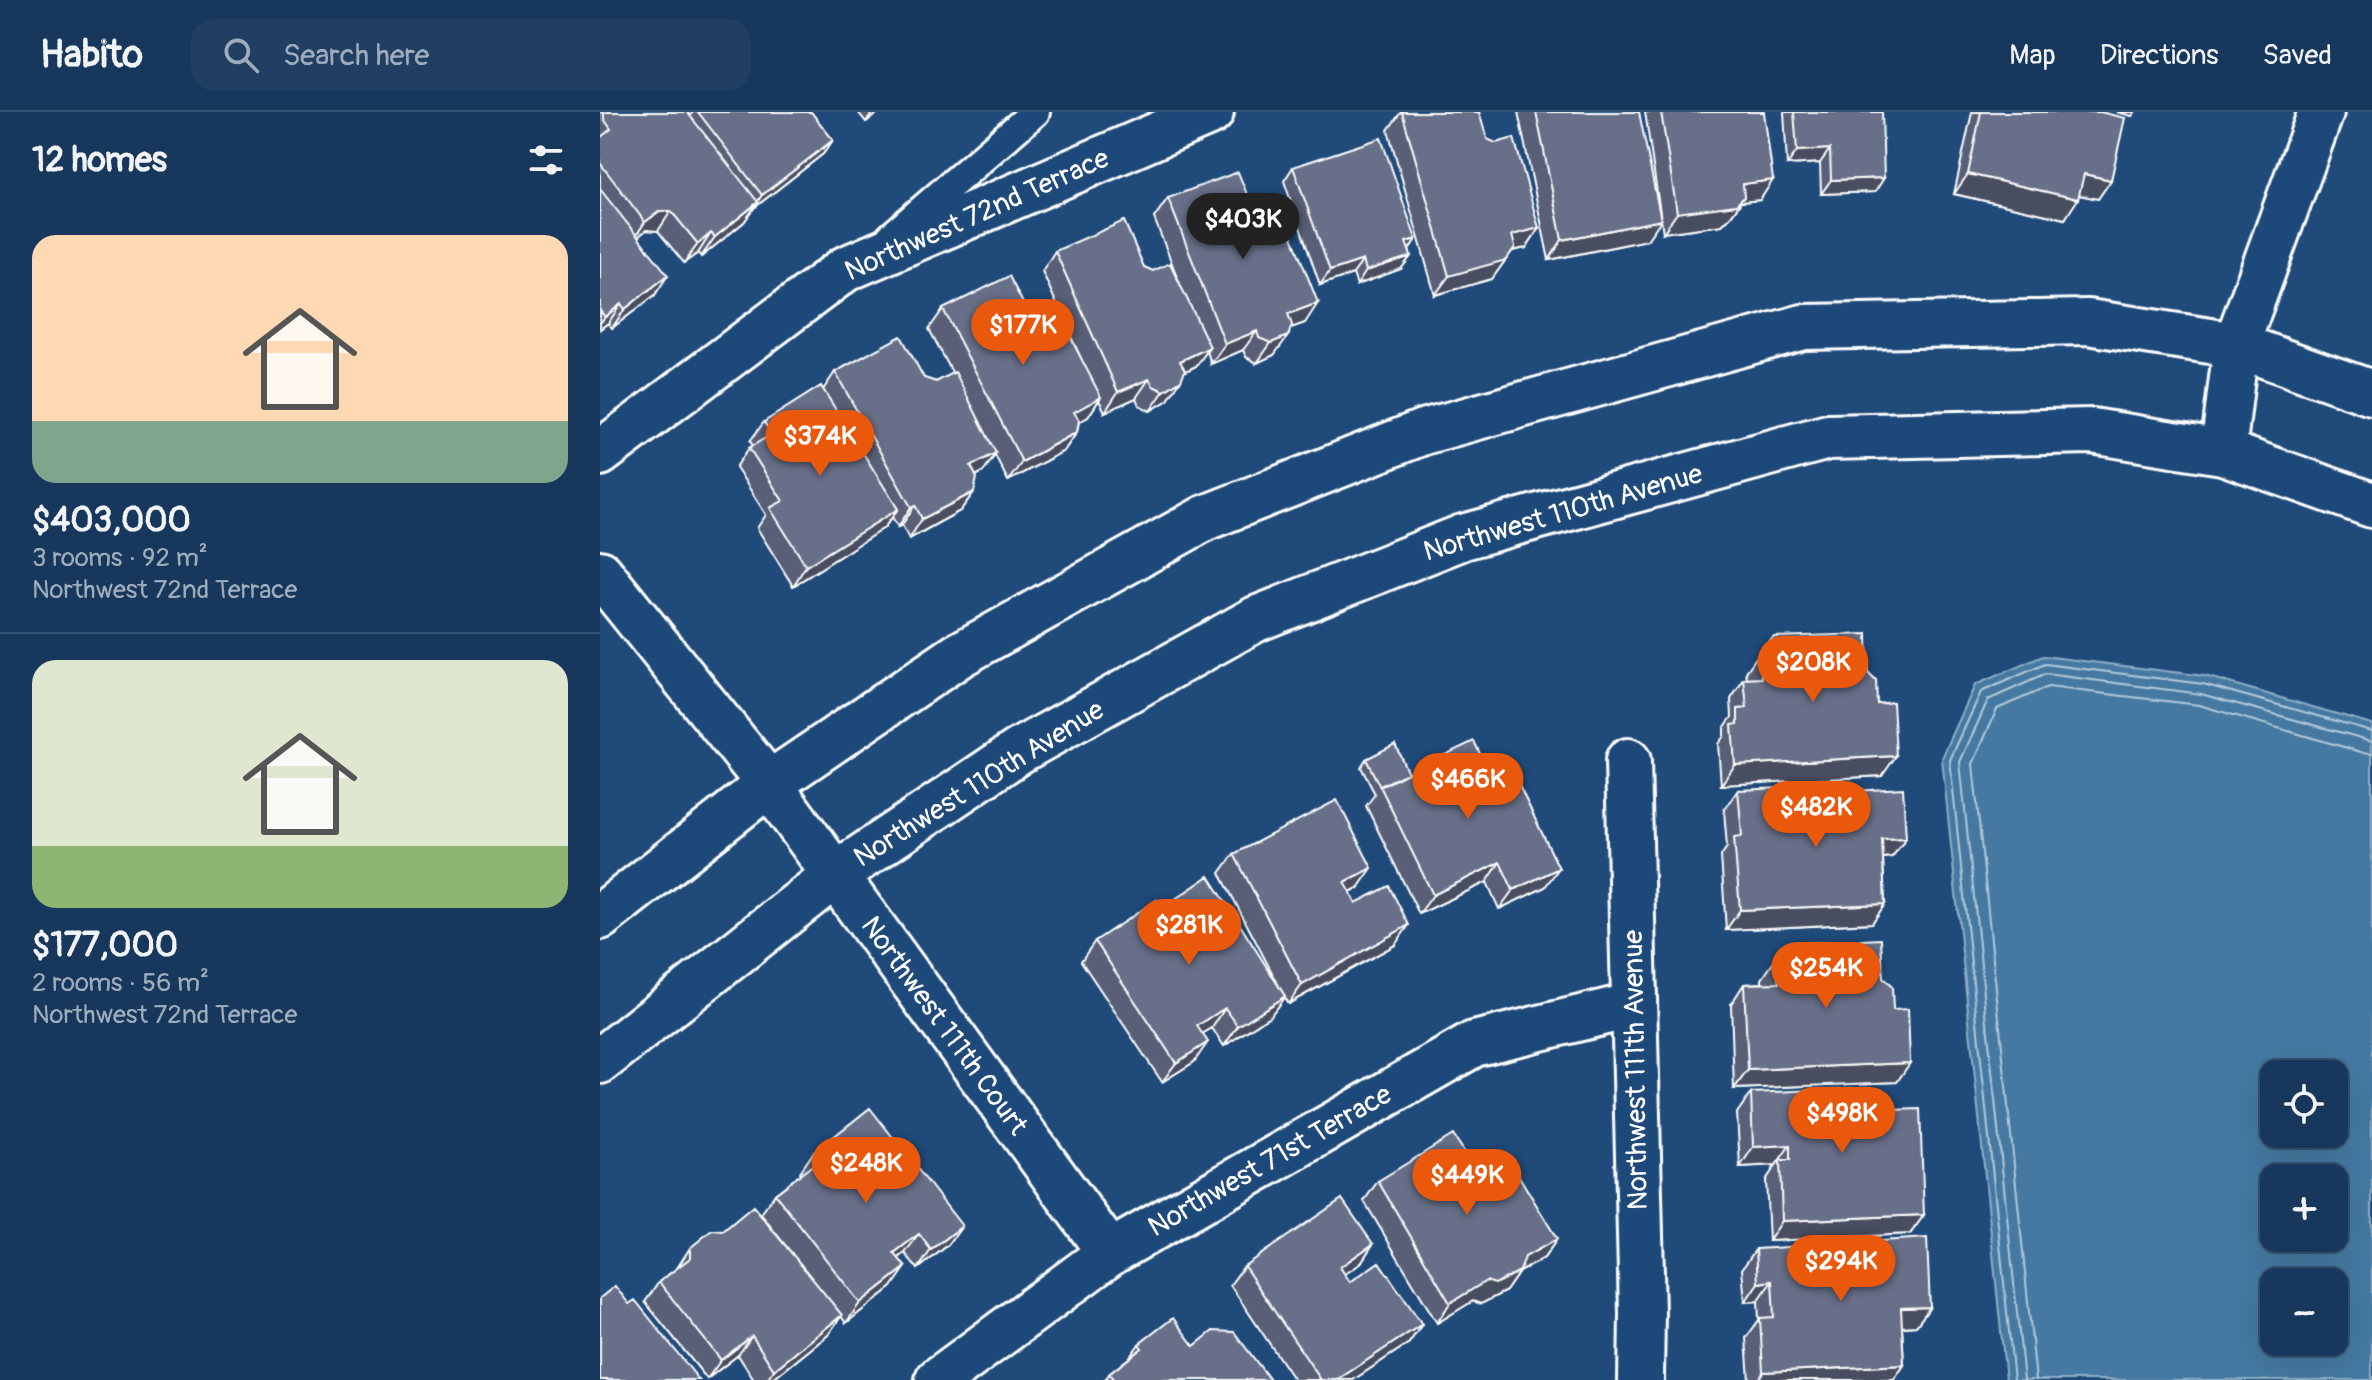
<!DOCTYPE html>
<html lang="en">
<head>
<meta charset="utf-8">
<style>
  :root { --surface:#17385c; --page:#203f62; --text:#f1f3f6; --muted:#9eacbb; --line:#365272; --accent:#ea580c }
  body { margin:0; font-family:Pangolin,sans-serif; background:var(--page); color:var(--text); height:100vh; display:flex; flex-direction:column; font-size:30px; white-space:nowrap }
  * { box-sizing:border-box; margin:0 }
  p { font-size:26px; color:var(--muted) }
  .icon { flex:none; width:44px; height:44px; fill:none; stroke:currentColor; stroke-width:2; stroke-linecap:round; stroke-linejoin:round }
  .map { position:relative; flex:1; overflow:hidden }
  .details { display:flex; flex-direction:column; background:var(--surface); width:600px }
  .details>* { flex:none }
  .tools { position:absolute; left:1660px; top:948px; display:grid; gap:16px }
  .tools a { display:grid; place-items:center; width:88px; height:88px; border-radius:16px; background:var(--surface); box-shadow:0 8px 32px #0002,0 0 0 2px var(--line); font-size:40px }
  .price { position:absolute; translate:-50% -68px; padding:0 18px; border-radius:28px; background:var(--accent); color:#fff; font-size:26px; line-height:52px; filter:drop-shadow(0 2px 4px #0008) }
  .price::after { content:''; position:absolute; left:50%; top:48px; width:24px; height:18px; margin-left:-12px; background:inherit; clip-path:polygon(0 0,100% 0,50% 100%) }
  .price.current { background:#222; color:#fff }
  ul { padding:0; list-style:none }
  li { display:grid; align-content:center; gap:16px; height:424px; padding:0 32px }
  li+li { border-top:2px solid var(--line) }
  li span { display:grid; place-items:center; height:248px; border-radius:24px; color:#555 }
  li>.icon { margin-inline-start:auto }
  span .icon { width:144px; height:144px; fill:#fffc; stroke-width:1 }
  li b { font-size:34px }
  h2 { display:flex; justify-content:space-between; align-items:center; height:96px; padding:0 32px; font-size:34px }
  header { display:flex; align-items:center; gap:48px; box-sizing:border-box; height:112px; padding:0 40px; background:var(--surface); border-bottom:2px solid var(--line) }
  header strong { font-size:38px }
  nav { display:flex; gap:44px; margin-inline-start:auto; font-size:28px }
  .search { width:560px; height:72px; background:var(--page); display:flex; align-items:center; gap:20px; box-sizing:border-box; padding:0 28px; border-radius:24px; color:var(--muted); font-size:30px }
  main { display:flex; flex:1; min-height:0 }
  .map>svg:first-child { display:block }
  .water { fill:#4479a1; stroke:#8fafc7; stroke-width:2; fill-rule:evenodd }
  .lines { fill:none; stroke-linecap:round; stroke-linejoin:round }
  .shore { stroke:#b4c9d9; stroke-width:2 }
  .service-casing { stroke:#fff; stroke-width:34 }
  .minor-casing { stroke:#fff; stroke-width:50 }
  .service { stroke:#1f4a7a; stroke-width:28 }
  .minor { stroke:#1f4a7a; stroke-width:44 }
  .wall { fill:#595f76; stroke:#fff; stroke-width:2 }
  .shaded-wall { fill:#484e60; stroke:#fff; stroke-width:2 }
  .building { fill:#676f89; stroke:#fff; stroke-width:2 }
  .labels { text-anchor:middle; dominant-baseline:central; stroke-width:6; stroke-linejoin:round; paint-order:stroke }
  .street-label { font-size:28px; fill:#fff; stroke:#1f4a7a }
</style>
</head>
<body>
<header>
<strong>Habito</strong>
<div class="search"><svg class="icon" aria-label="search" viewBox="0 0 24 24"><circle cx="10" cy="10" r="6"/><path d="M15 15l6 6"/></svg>Search here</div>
<nav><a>Map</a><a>Directions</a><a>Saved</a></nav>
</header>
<main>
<section class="details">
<h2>12 homes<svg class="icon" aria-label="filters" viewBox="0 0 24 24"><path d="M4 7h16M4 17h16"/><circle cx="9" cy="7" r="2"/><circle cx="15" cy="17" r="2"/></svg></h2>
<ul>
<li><span style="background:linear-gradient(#ffd9b3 75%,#7fa58c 0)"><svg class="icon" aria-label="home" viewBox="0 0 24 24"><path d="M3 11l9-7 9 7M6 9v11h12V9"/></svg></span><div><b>$403,000</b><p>3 rooms · 92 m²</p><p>Northwest 72nd Terrace</p></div></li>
<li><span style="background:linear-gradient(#dfe7d0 75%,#8fb573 0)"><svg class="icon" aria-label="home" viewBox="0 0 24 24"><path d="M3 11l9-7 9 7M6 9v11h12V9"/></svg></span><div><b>$177,000</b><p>2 rooms · 56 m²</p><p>Northwest 72nd Terrace</p></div></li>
</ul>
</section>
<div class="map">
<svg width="1772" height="1268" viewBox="0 0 1772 1268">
  <rect width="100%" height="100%" fill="#1f4a7a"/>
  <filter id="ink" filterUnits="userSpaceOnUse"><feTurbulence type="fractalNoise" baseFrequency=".0125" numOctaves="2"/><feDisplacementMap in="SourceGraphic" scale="16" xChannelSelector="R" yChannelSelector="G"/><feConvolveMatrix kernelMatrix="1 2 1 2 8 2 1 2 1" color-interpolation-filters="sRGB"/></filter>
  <g filter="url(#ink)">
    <path class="water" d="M 1443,544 L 1605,564 L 1772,612 L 1772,1268 L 1406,1268 L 1342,646 L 1375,573 ZM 1674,962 L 1734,962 L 1734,1022 L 1674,1022 ZM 1674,1066 L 1734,1066 L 1734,1126 L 1674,1126 ZM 1674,1170 L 1734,1170 L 1734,1230 L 1674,1230 Z"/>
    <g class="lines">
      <path class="shore" d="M 1414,1268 L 1350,648 L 1381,580 L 1445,552 L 1603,572 L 1772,619
        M 1424,1268 L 1360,650 L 1388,588 L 1446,562 L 1601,582 L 1772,629
        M 1436,1268 L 1373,652 L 1397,597 L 1448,575 L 1599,593 L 1761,640 L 1772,641"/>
      <defs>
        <path id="service" d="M 291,125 L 435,0"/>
        <path id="minor" d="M 1623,340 L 1636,233 L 1721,0
          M 0,341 L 245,157 L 611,0
          M 0,461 L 169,672 L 510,1141
          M 1028,649 L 1042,1201 L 1041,1268
          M 0,805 L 169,672 L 359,543 L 605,406 L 823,320 L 1203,215 L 1488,210 L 1636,233 L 1772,281
          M 0,949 L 235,763 L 419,639 L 656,507 L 863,425 L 1228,325 L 1492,319 L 1623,340 L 1772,393
          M 338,1268 L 510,1141 L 874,932 L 1034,893"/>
      </defs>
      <use href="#service" class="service-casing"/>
      <use href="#minor" class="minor-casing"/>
      <use href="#service" class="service"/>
      <use href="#minor" class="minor"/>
    </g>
    <path class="wall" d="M 2,0 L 87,0 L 90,4 L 93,0 L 211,0 L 233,28 L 223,42 L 154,96 L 144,110 L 101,145 L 98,141 L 84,151 L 58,119 L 46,118 L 38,125 L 55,183 L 12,216 L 8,211 L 0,217 L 0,2 Z
      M 258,0 L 279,0 L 266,10 Z
      M 801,0 L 879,0 L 887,27 L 939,116 L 926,136 L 912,139 L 892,167 L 835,183 L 788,18 Z
      M 918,0 L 1039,0 L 1047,128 L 949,148 Z
      M 1045,0 L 1164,0 L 1160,88 L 1141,90 L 1131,104 L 1122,113 L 1063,121 Z
      M 1184,0 L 1282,0 L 1275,80 L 1221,82 L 1220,51 L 1187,53 Z
      M 1372,0 L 1500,0 L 1511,68 L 1498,87 L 1479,83 L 1465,107 L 1354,82 Z
      M 693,55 L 816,127 L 809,137 L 811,144 L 801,157 L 757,173 L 753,162 L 720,173 L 684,69 Z
      M 568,86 L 657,107 L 705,211 L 691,216 L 674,243 L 657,251 L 646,245 L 643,238 L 611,252 L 607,239 L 596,254 L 584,260 L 568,288 L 550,299 L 539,293 L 536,286 L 505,300 L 499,288 L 488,305 L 479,310 L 477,320 L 464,339 L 408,369 L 395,343 L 383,360 L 376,364 L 374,380 L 360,399 L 309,427 L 302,413 L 298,415 L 292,405 L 284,416 L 193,474 L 157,416 L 166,403 L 136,355 L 149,336 L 153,334 L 150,329 L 164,310 L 223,278 L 235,260 L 324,266 L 336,270 L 353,262 L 329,217 L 343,197 L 432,209 L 479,242 L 442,159 L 455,139 L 544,155 L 580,172 L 554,106 Z
      M 1160,540 L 1268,561 L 1282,664 L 1121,673 L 1118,632 L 1124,624 L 1124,616 L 1132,605 L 1131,587 L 1144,567 L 1147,567 L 1146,560 Z
      M 766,647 L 808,661 L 945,775 L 899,797 L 887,770 L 819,802 L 766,694 L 775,682 L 761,655 Z
      M 1138,678 L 1186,715 L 1192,715 L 1191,701 L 1204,682 L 1306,726 L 1292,745 L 1283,746 L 1285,792 L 1272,811 L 1126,818 L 1121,744 L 1127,735 L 1124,698 Z
      M 634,742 L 758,776 L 750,780 L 756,791 L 795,833 L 688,892 L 684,885 L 671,903 L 624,934 L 612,916 L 602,922 L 594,950 L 562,970 L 481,849 L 495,829 L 562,796 L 677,870 L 620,761 Z
      M 1175,848 L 1283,866 L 1297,970 L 1134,977 L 1131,892 L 1144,872 L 1162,871 L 1162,867 Z
      M 1151,981 L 1262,999 L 1324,1103 L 1310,1122 L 1169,1129 L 1166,1068 L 1176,1053 L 1140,1055 L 1137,1001 Z
      M 213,1041 L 362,1114 L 348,1133 L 318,1157 L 305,1141 L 299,1146 L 292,1175 L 246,1211 L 241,1204 L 228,1223 L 172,1268 L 154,1268 L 138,1243 L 107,1267 L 45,1190 L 59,1170 L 77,1156 L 90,1136 L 210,1165 L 161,1102 L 175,1082 L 201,1062 L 200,1060 Z
      M 874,1054 L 957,1127 L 944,1146 L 919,1160 L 906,1179 L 881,1192 L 873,1189 L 837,1211 L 764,1089 L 778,1069 Z
      M 773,1132 L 760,1152 L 744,1162 L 750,1170 L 822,1212 L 809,1231 L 753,1268 L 694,1268 L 630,1173 L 644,1154 Z
      M 1156,1137 L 1330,1195 L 1316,1214 L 1302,1215 L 1304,1253 L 1294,1268 L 1149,1268 L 1146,1226 L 1159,1208 L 1158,1189 L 1145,1190 L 1142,1157 Z
      M 539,1232 L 594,1234 L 670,1268 L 505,1268 L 509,1262 L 529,1246 Z"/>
    <path class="shaded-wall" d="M 273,0 L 279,0 L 266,10 Z
      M 1516,0 L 1535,0 L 1532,4 Z
      M 233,28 L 223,42 L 154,96 L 144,110 L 101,145 L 115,125 L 156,92 L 162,83 Z
      M 1230,37 L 1220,51 L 1187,53 L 1197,39 Z
      M 1368,62 L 1478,87 L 1465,107 L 1354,82 Z
      M 1484,62 L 1511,68 L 1498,87 L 1470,81 Z
      M 1284,66 L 1275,80 L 1221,82 L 1231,68 Z
      M 1173,68 L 1160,88 L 1141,90 L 1131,104 L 1122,113 L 1063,121 L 1077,101 L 1143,72 Z
      M 60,99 L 71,99 L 58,119 L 46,118 L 32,130 L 45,110 Z
      M 1061,108 L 1047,128 L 949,148 L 962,128 Z
      M 939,116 L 926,136 L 912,139 L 892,167 L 835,183 L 849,164 L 912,123 Z
      M 111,121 L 98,141 L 84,151 L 98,132 Z
      M 816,127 L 807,141 L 806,130 Z
      M 811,144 L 801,157 L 757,173 L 766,159 Z
      M 763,148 L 753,162 L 720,173 L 730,159 Z
      M 68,163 L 55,183 L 12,216 L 25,197 Z
      M 718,191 L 705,211 L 674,222 L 688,202 Z
      M 21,192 L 8,211 L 0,217 L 0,211 L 5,205 Z
      M 657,219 L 643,238 L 611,252 L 625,232 Z
      M 688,224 L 674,243 L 657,251 L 671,231 Z
      M 610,235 L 596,254 L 567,268 L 580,249 Z
      M 549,267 L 536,286 L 505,300 L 518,280 Z
      M 581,268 L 568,288 L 550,299 L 564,279 Z
      M 501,285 L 488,305 L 461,320 L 474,300 Z
      M 477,320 L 464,339 L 408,369 L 422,350 Z
      M 396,341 L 383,360 L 357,374 L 371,354 Z
      M 374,380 L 360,399 L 309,427 L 322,407 Z
      M 315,393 L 302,413 L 298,415 L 311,395 Z
      M 298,397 L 284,416 L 193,474 L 206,454 Z
      M 1296,644 L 1282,664 L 1121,673 L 1135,653 Z
      M 1306,726 L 1292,745 L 1269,747 L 1282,727 Z
      M 900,750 L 887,770 L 819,802 L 833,783 Z
      M 772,756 L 758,776 L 731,789 L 745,770 Z
      M 959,756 L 945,775 L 899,797 L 913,778 Z
      M 1285,792 L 1272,811 L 1126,818 L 1140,798 Z
      M 809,813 L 795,833 L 688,892 L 702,873 Z
      M 685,884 L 671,903 L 624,934 L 638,914 Z
      M 625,896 L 612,916 L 583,933 L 597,914 Z
      M 608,930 L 594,950 L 562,970 L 576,951 Z
      M 1310,951 L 1297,970 L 1134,977 L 1148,958 Z
      M 1190,1033 L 1176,1053 L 1140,1055 L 1153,1035 Z
      M 1324,1103 L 1310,1122 L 1169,1129 L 1182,1109 Z
      M 362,1114 L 348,1133 L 318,1157 L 331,1138 Z
      M 319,1122 L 305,1141 L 281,1160 L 294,1141 Z
      M 957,1127 L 944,1146 L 919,1160 L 906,1179 L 881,1192 L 873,1189 L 837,1211 L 850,1191 L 925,1145 Z
      M 773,1132 L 760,1152 L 726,1175 L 740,1155 Z
      M 306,1155 L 292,1175 L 246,1211 L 260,1191 Z
      M 1172,1169 L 1158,1189 L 1145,1190 L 1158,1171 Z
      M 1330,1195 L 1316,1214 L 1287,1216 L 1301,1196 Z
      M 242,1203 L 228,1223 L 172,1268 L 167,1268 L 174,1258 Z
      M 822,1212 L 809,1231 L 753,1268 L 737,1268 Z
      M 152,1224 L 138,1243 L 107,1267 L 121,1248 Z
      M 1304,1253 L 1294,1268 L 1158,1268 L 1163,1260 Z"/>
    <path class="building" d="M 4,0 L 87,0 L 158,90 L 115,125 L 111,121 L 98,132 L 71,99 L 60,99 L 45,110 L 0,51 L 0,26 L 11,17 L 4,7 Z
      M 98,0 L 211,0 L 233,28 L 162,83 Z
      M 802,0 L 879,0 L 887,27 L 896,31 L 914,26 L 939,116 L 912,123 L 915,135 L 906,148 L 849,164 Z
      M 936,0 L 1039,0 L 1061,108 L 962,128 Z
      M 1061,0 L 1164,0 L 1173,68 L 1143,72 L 1144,85 L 1136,93 L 1077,101 Z
      M 1194,0 L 1282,0 L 1284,66 L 1231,68 L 1230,37 L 1197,39 Z
      M 1381,0 L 1500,0 L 1525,6 L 1511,68 L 1484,62 L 1478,87 L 1368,62 Z
      M 781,26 L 816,127 L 806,130 L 811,144 L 766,159 L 763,148 L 730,159 L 693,55 Z
      M 638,60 L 657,107 L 663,110 L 683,102 L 718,191 L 688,202 L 692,213 L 688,224 L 671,231 L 659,226 L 657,219 L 625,232 L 568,86 Z
      M 0,77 L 68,163 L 25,197 L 21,192 L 5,205 L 0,199 Z
      M 524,109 L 544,155 L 553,159 L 570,151 L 610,235 L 580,249 L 585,258 L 581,268 L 564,279 L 553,274 L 549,267 L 518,280 L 455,139 Z
      M 409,164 L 432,209 L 442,212 L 459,203 L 501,285 L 474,300 L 479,308 L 477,320 L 422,350 L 343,197 Z
      M 301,224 L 324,266 L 336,270 L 355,260 L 396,341 L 371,354 L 377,366 L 374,380 L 322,407 L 315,393 L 311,395 L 235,260 Z
      M 221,274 L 298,397 L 206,454 L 170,396 L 183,389 L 149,336 L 172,322 L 164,310 Z
      M 1267,522 L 1268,561 L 1276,569 L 1277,592 L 1293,590 L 1296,644 L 1135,653 L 1132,613 L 1138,612 L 1138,597 L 1147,596 L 1144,567 L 1162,566 L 1160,540 L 1174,525 Z
      M 874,629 L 890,663 L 909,653 L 959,756 L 913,778 L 900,750 L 833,783 L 780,674 Z
      M 795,632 L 808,661 L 780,675 L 766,647 Z
      M 1183,676 L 1186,715 L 1207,714 L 1204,682 L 1303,676 L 1306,726 L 1282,727 L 1285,792 L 1140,798 L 1134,725 L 1142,724 L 1138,678 Z
      M 737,688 L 772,756 L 745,770 L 756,791 L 789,774 L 809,813 L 702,873 L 634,742 Z
      M 609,764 L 685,884 L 638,914 L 625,896 L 597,914 L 608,930 L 576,951 L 495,829 L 557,788 L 562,796 Z
      M 1281,827 L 1283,866 L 1292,875 L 1293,898 L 1308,897 L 1310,951 L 1148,958 L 1144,872 L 1179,871 L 1175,848 L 1188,832 Z
      M 1260,976 L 1262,999 L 1320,997 L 1324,1103 L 1182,1109 L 1180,1048 L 1190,1048 L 1190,1033 L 1153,1035 L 1151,981 Z
      M 270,996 L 362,1114 L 331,1138 L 319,1122 L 294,1141 L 306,1155 L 260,1191 L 175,1082 L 219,1048 L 213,1041 Z
      M 853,1023 L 874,1054 L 890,1045 L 911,1051 L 957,1127 L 925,1145 L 920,1159 L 895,1172 L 886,1169 L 850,1191 L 778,1069 Z
      M 742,1087 L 773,1132 L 740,1155 L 750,1170 L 779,1150 L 822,1212 L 737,1268 L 721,1268 L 644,1154 Z
      M 153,1094 L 242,1203 L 174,1258 L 152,1224 L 121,1248 L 59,1170 L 90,1146 L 90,1136 L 112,1118 L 123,1119 Z
      M 1327,1126 L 1330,1195 L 1301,1196 L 1304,1253 L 1163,1260 L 1160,1206 L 1174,1205 L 1172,1169 L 1158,1171 L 1156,1137 Z
      M 15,1174 L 29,1192 L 35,1188 L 99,1268 L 0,1268 L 0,1186 Z
      M 573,1206 L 594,1234 L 613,1219 L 634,1220 L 670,1268 L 514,1268 L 509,1262 L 542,1236 L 539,1232 Z"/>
  </g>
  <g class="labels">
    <g class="street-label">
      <text transform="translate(377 103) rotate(-24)">Northwest 72nd Terrace</text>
      <text transform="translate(963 401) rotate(-16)">Northwest 110th Avenue</text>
      <text transform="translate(379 672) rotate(-32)">Northwest 110th Avenue</text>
      <text transform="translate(344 914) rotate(54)">Northwest 111th Court</text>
      <text transform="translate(1036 958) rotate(-91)">Northwest 111th Avenue</text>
      <text transform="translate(670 1049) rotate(-30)">Northwest 71st Terrace</text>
    </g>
  </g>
</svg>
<div class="tools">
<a><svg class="icon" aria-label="locate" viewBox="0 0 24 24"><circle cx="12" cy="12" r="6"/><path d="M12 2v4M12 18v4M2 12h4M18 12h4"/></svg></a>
<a>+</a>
<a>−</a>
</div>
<b class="price current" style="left:643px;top:149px">$403K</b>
<b class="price" style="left:423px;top:255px">$177K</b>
<b class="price" style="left:220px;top:366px">$374K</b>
<b class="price" style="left:1213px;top:592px">$208K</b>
<b class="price" style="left:868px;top:709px">$466K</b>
<b class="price" style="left:1216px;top:737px">$482K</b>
<b class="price" style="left:589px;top:855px">$281K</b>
<b class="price" style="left:1226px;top:898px">$254K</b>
<b class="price" style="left:1242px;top:1043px">$498K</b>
<b class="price" style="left:266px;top:1093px">$248K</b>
<b class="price" style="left:867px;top:1105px">$449K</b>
<b class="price" style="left:1241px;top:1191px">$294K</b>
</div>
</main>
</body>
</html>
